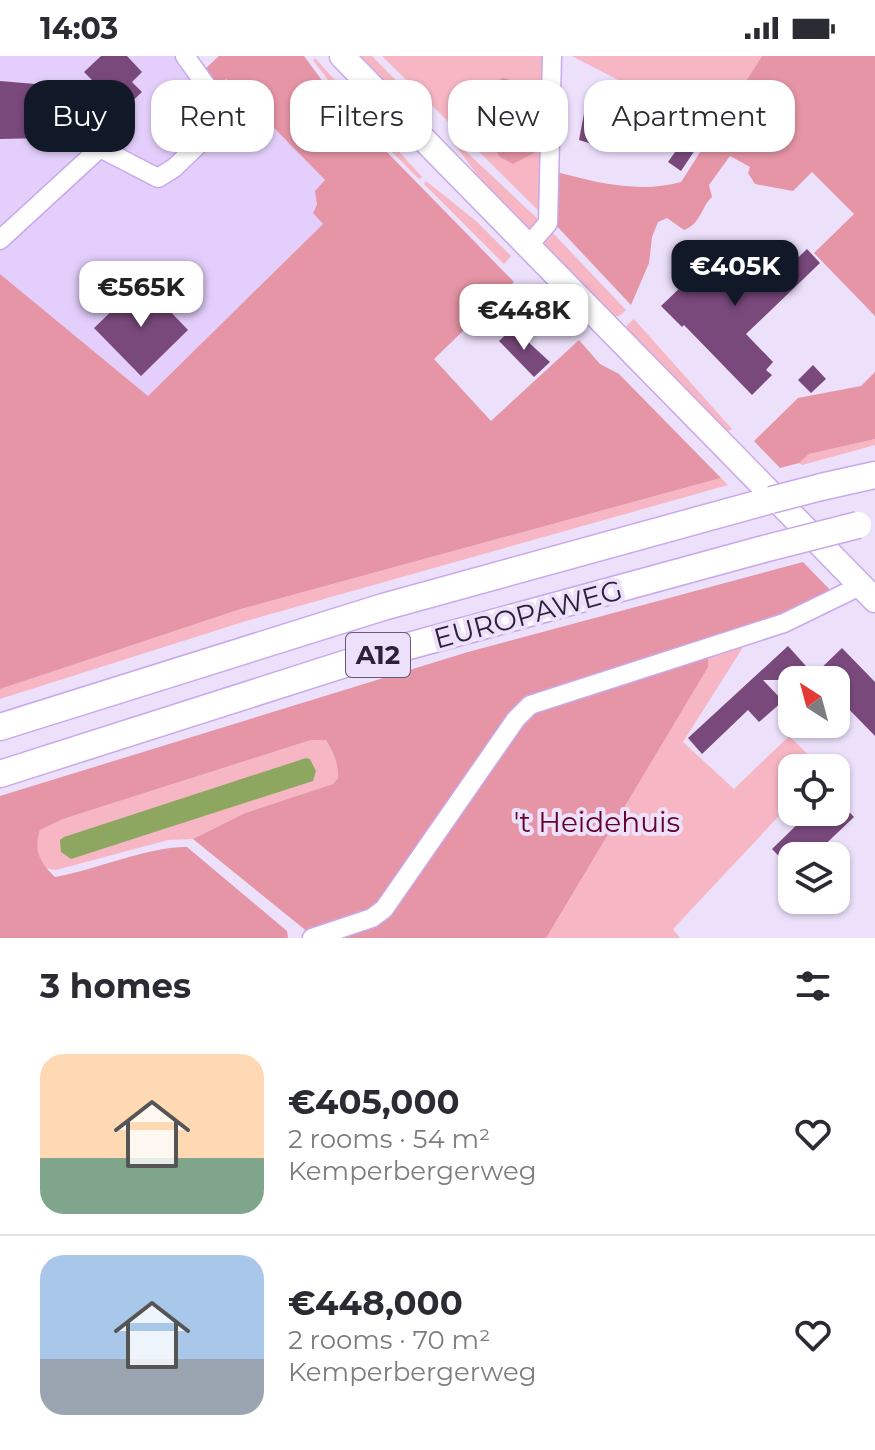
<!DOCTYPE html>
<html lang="en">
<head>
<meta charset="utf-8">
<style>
  :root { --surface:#fff; --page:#f7f7f7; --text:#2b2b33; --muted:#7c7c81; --line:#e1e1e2; --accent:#111827 }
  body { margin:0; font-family:Montserrat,sans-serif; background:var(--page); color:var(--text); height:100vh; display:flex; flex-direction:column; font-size:30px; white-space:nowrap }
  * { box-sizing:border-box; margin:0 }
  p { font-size:26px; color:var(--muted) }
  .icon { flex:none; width:44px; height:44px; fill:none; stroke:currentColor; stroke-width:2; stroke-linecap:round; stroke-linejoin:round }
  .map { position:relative; height:882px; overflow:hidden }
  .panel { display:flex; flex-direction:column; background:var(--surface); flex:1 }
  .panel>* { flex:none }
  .guide { position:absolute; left:24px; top:24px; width:828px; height:72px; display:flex; gap:16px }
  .needle { width:52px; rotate:324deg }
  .fabs { position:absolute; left:778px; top:610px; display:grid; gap:16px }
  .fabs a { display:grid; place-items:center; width:72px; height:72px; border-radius:16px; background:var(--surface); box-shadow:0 2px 6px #0004; font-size:40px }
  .price { position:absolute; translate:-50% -68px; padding:0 18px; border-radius:16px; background:#fff; color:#222; font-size:26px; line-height:52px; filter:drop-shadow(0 2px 4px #0008) }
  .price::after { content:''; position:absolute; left:50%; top:48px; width:24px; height:18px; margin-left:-12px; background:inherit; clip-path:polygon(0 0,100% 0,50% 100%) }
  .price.active { background:var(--accent); color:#fff }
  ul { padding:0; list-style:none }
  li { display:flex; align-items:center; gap:24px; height:200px; padding:0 40px }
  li+li { border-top:2px solid var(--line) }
  li span { display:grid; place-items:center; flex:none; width:224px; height:160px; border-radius:24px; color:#555 }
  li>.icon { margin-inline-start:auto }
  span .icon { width:96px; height:96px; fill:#fffc; stroke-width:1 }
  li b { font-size:34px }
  h2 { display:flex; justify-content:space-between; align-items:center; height:96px; padding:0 40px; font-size:34px }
  .pill { padding:0 28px; border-radius:24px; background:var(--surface); box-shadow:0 2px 6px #0004; font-size:28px; line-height:72px }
  .pill.active { background:var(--accent); color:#fff }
  .status { display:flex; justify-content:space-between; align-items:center; height:56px; padding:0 40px; background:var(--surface); direction:ltr }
  .status svg { height:22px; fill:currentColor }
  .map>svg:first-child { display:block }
  .built { fill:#e4cffc }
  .green { fill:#f7b6c3; fill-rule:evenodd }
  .forest { fill:#e695a6 }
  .water { fill:#8da761 }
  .building { fill:#7a497c }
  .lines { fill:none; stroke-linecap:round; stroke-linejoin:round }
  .minor-casing { stroke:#c8a9eb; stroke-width:21 }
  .major-casing { stroke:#c8a9eb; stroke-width:27 }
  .highway-casing { stroke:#c8a9eb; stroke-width:29 }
  .minor { stroke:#fff; stroke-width:18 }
  .major { stroke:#fff; stroke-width:24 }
  .highway { stroke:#fff; stroke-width:26 }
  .highway-bridge-casing { stroke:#c8a9eb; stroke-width:29; stroke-linecap:butt }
  .highway-bridge { stroke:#fff; stroke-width:26 }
  .labels { text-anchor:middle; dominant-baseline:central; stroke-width:8; stroke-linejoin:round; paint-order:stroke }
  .shield { fill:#ece0fb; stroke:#665a74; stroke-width:2 }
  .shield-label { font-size:26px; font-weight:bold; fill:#2d213a }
  .street-label { font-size:28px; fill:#2d213a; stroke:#ece0fb }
  .park-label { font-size:28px; fill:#65022a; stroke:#ece0fb }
</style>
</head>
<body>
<div class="status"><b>14:03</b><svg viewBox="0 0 49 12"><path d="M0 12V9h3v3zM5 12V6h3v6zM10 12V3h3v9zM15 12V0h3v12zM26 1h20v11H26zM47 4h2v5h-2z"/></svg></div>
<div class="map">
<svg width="875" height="882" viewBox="0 0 875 882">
  <rect width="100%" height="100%" fill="#ece0fb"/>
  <path class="built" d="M 0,0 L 196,0 L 217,31 L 226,23 L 325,124 L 313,157 L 323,168 L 148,340 L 0,218 Z"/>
  <path class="green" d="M 354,0 L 372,0 L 432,61 L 429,63 L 378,24 Z
    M 382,0 L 548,0 L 545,161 Z
    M 572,0 L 762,0 L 714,74 Z
    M 315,2 L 422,121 L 419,123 L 353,57 L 313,4 Z
    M 457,87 L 541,166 L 535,172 L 523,173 L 496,144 L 455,89 Z
    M 426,125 L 476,165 L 511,200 L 504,208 L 424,128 Z
    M 550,174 L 626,254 L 619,260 L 610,261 L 543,193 L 544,181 Z
    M 634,263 L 732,373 L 725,377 L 625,277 L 627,269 Z
    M 875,383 L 875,389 L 802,409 L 799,407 L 809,398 Z
    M 721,422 L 728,429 L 246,565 L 0,643 L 0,633 L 241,553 Z
    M 745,588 L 683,686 L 734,733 L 789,680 L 822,712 L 792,712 L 792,746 L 673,873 L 680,882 L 342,882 L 533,658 Z
    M 311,684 L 326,684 C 334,697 338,707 338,722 L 333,728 L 245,757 L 193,783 L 168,784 L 56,814 L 45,812 C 37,798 34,789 40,774 L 63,763 ZM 306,702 L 310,703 L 316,715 L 216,733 Z"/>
  <path class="forest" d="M 219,0 L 304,0 L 337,45 L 514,226 L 434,303 L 491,365 L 579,284 L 600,308 L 619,318 L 721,422 L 241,553 L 0,633 L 0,218 L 148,340 L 323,168 L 313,157 L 317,148 L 315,135 L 325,124 L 226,23 L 217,32 L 204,14 Z
    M 762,0 L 875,0 L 875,260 L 814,197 L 854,158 L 812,116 L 793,135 L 755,128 L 748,117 L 750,111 L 730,100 L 709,129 L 712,141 C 701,151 701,168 684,174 L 667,162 L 658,166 L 652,181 L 649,207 L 631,249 L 552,165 L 553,115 C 595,126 638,138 681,126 Z
    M 503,22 C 538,29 539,66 534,97 L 513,108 L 500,101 L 468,53 L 468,47 L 475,37 Z
    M 875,316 L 875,383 L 809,398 L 799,407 L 780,412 L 754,385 L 798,342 L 861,330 Z
    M 803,506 L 833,537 L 809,550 L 543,638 L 382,848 L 369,857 L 309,877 L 193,783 L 245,757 L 333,728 L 338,722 C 338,707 334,697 326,684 L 311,684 L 63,763 L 40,774 C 33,794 40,807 55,821 C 95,814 150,790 187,791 L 287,875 L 288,882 L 0,882 L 0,740 L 468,596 Z
    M 708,596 L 708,611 L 546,882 L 330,882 L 375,866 L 534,652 Z"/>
  <path class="water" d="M 306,702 L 310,703 L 316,715 L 313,725 L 71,803 L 61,796 L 60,784 L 64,781 Z"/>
  <path class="building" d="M 101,0 L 127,0 L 142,16 L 132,26 L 142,36 L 123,54 L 110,41 L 83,70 L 47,66 L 44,82 L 0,83 L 0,25 L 47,29 L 47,43 L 77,42 L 94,26 L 84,16 Z
    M 593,40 L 624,49 L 616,72 L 621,74 L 615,95 L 579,84 L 585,52 L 589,53 Z
    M 685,82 L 697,91 L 681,115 L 668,106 Z
    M 729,185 L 741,198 L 748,192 L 777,222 L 807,193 L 820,207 L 746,278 L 773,306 L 766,314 L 772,319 L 752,339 L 684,269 L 682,271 L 661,250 Z
    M 142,226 L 188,274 L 141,320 L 94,272 Z
    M 513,272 L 550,306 L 534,321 L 499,285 Z
    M 813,309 L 826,323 L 811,337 L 798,324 Z
    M 788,590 L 814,619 L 842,592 L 875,626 L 875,680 L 836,640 L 836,624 L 763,624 L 783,645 L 759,666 L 748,654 L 702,698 L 688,682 Z
    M 839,745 L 854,761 L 813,800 L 792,800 L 792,814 L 772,793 L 810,756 L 836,756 Z"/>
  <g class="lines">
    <defs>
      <path id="minor" d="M 0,184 L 100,92 L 158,122 L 174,112 L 228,60 L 185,0
        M 528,190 L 548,167 L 552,0
        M 312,882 L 372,862 L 384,853 L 516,663 L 530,649 L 784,567 L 860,530"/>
      <path id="major" d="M 342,0 L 875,544"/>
      <path id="highway" d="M 821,431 L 875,419
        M 0,671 L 383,551 L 771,444
        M 0,718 L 354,605 L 760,494"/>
    </defs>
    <use href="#minor" class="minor-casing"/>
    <use href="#major" class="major-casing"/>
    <use href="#highway" class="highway-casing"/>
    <use href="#minor" class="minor"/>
    <use href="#major" class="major"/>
    <use href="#highway" class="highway"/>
    <defs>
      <path id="highway-bridge" d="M 771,444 L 821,431
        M 760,494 L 858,469"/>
    </defs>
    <use href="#highway-bridge" class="highway-bridge-casing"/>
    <use href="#highway-bridge" class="highway-bridge"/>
  </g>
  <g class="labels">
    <rect class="shield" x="346" y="577" width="64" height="44" rx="6"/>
    <g class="shield-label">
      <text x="378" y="599">A12</text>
    </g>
    <g class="street-label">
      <text transform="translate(528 558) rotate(-15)">EUROPAWEG</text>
    </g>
    <g class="park-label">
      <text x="597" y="766">'t Heidehuis</text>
    </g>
  </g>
</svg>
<div class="fabs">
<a><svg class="needle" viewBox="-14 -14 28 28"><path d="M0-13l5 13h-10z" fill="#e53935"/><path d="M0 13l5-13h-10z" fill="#7c7c81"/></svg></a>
<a><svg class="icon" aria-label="locate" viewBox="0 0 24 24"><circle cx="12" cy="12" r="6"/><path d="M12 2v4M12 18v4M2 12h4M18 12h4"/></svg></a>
<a><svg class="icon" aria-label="layers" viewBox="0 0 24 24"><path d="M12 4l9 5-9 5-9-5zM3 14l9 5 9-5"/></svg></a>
</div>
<b class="price active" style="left:735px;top:252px">€405K</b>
<b class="price" style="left:141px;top:273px">€565K</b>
<b class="price" style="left:524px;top:296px">€448K</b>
<div class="guide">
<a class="pill active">Buy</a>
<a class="pill">Rent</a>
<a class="pill">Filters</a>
<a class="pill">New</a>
<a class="pill">Apartment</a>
</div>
</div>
<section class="panel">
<h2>3 homes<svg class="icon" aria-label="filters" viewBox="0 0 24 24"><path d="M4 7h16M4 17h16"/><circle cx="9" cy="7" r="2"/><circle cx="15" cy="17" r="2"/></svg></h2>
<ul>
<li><span style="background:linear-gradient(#ffd9b3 65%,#7fa58c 0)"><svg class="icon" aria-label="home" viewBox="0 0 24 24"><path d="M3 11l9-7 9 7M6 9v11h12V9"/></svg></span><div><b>€405,000</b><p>2 rooms · 54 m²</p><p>Kemperbergerweg</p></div><svg class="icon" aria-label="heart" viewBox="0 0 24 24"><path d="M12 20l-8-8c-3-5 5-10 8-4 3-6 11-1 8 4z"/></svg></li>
<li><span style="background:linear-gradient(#a9c7e8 65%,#9aa5b1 0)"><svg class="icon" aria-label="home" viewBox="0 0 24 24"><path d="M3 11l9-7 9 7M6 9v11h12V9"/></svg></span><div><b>€448,000</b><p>2 rooms · 70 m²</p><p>Kemperbergerweg</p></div><svg class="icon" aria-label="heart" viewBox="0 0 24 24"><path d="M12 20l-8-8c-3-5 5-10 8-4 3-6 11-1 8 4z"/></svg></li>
</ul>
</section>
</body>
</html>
